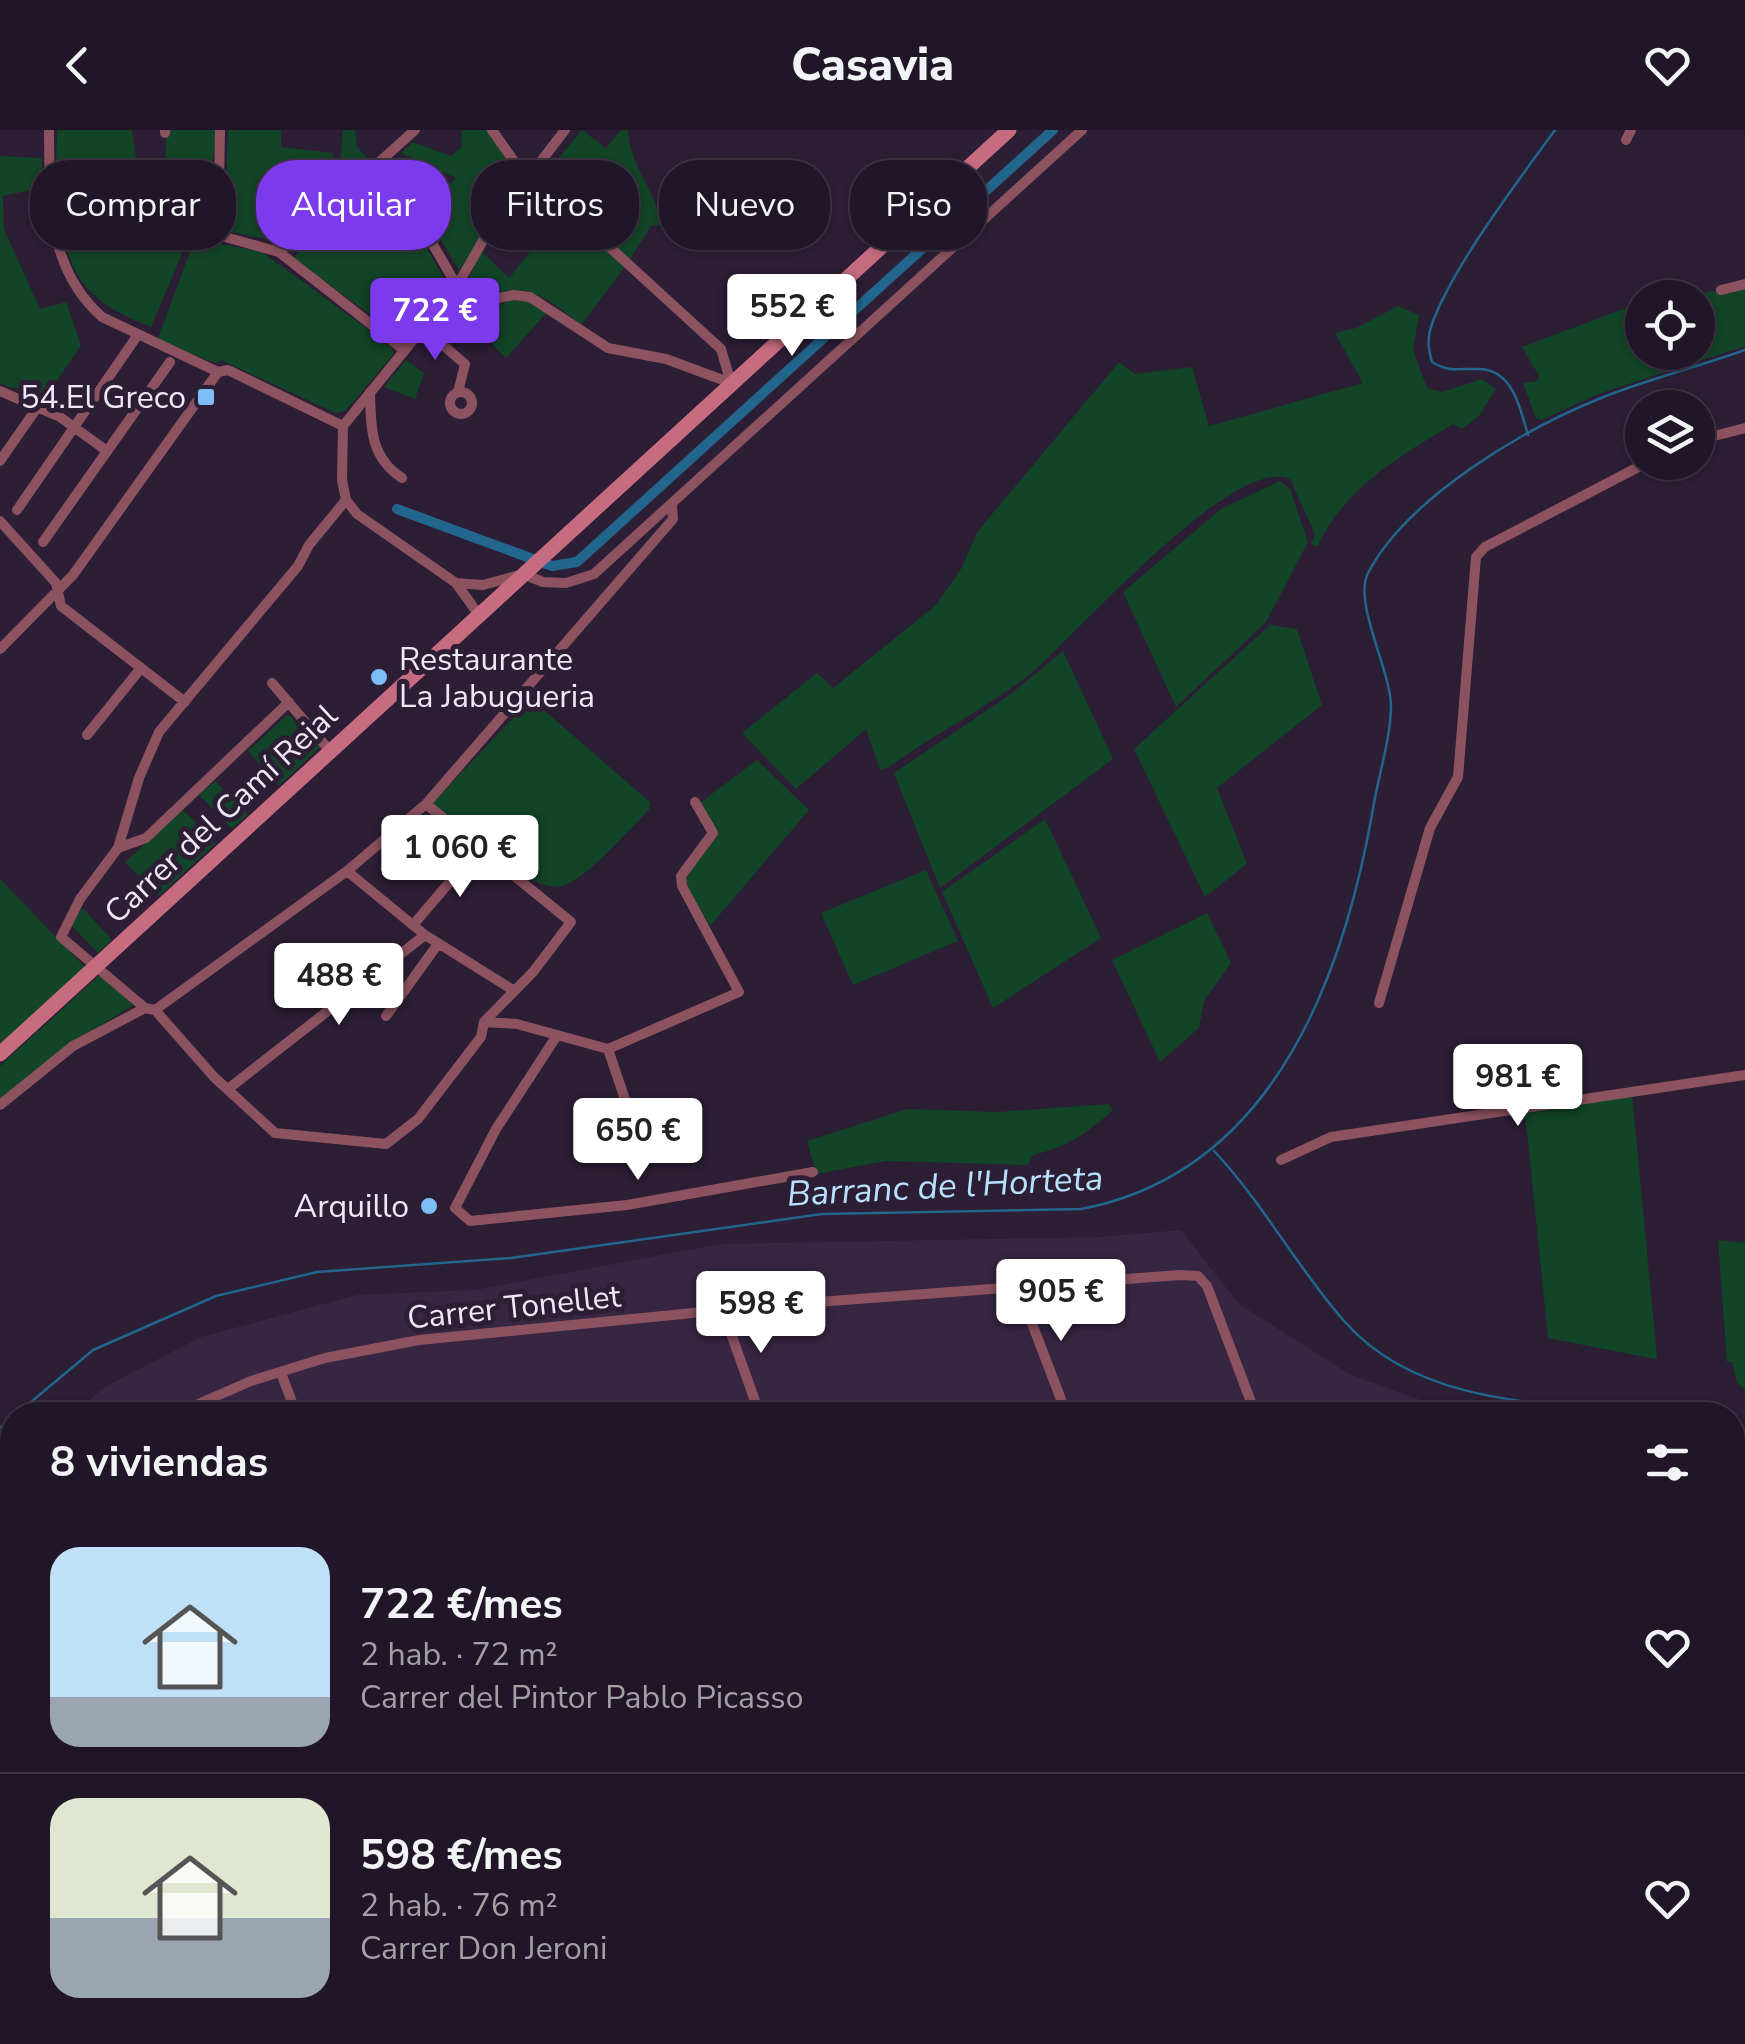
<!DOCTYPE html>
<html lang="es">
<head>
<meta charset="utf-8">
<style>
  :root { --surface:#211627; --page:#291f2f; --text:#f1f3f6; --muted:#a29fa7; --line:#3e3544; --accent:#7c3aed }
  body { margin:0; font-family:"Nunito Sans",sans-serif; background:var(--page); color:var(--text); height:100vh; display:flex; flex-direction:column; font-size:38px; white-space:nowrap }
  * { box-sizing:border-box; margin:0 }
  p { font-size:32px; color:var(--muted) }
  .icon { flex:none; width:55px; height:55px; fill:none; stroke:currentColor; stroke-width:2; stroke-linecap:round; stroke-linejoin:round }
  .map { position:relative; flex:1; overflow:hidden }
  .sheet { position:absolute; left:0px; top:1272px; width:1745px; height:642px; display:flex; flex-direction:column; background:var(--surface); border-radius:40px 40px 0 0; box-shadow:0 2px 8px #0004,0 0 0 2px var(--line) }
  .sheet>* { flex:none }
  .guide { position:absolute; left:30px; top:30px; width:1000px; height:90px; display:flex; gap:20px }
  .buttons { position:absolute; left:1625px; top:150px; display:grid; gap:20px }
  .buttons a { display:grid; place-items:center; width:90px; height:90px; border-radius:50%; background:var(--surface); box-shadow:0 2px 8px #0004,0 0 0 2px var(--line); font-size:50px }
  .price { position:absolute; translate:-50% -85px; padding:0 22px; border-radius:10px; background:#fff; color:#222; font-size:32px; line-height:65px; filter:drop-shadow(0 2px 5px #0008) }
  .price::after { content:''; position:absolute; left:50%; top:60px; width:30px; height:22px; margin-left:-15px; background:inherit; clip-path:polygon(0 0,100% 0,50% 100%) }
  .price.active { background:var(--accent); color:#fff }
  ul { padding:0; list-style:none }
  li { display:flex; align-items:center; gap:30px; height:250px; padding:0 50px }
  li+li { border-top:2px solid var(--line) }
  li span { display:grid; place-items:center; flex:none; width:280px; height:200px; border-radius:30px; color:#555 }
  li>.icon { margin-inline-start:auto }
  span .icon { width:120px; height:120px; fill:#fffc; stroke-width:1 }
  li b { font-size:42px }
  h2 { display:flex; justify-content:space-between; align-items:center; height:120px; padding:0 50px; font-size:42px }
  .pill { padding:0 35px; border-radius:40px; background:var(--surface); box-shadow:0 2px 8px #0004,0 0 0 2px var(--line); font-size:35px; line-height:90px }
  .pill.active { background:var(--accent); color:#fff }
  header { display:flex; justify-content:space-between; align-items:center; height:130px; padding:0 50px; background:var(--surface); font-size:45px; font-weight:800 }
  .map>svg:first-child { display:block }
  .built { fill:#372642 }
  .green { fill:#124427 }
  .lines { fill:none; stroke-linecap:round; stroke-linejoin:round }
  .stream { stroke:#22658d; stroke-width:2.5 }
  .canal { stroke:#22658d; stroke-width:10 }
  .street { stroke:#8d525f; stroke-width:10 }
  .secondary { stroke:#c76b81; stroke-width:15 }
  .poi-dot { fill:#7dbef9; stroke:#2c1e34; stroke-width:4 }
  .labels { text-anchor:middle; dominant-baseline:central; stroke-width:10; stroke-linejoin:round; paint-order:stroke }
  .poi-label { font-size:32px; fill:#f1e8f7; stroke:#2c1e34; text-anchor:end }
  .street-label { font-size:32px; fill:#f1e8f7; stroke:#2c1e34 }
  .water-label { font-size:35px; font-style:italic; fill:#b9e1fe; stroke:#2c1e34 }
</style>
</head>
<body>
<header><svg class="icon" aria-label="back" viewBox="0 0 24 24"><path d="M15 5l-7 7 7 7"/></svg>Casavia<svg class="icon" aria-label="heart" viewBox="0 0 24 24"><path d="M12 20l-8-8c-3-5 5-10 8-4 3-6 11-1 8 4z"/></svg></header>
<div class="map">
<svg width="1745" height="1914" viewBox="0 0 1745 1914">
  <rect width="100%" height="100%" fill="#2c1e34"/>
  <path class="built" d="M 1181,1100 L 1239,1174 L 1351,1245 L 1435,1275 L 1500,1285 L 70,1285 L 108,1255 L 201,1207 L 357,1165 L 475,1160 L 720,1114 L 1100,1107 Z
    M 1732,1319 L 1745,1322 L 1745,1776 L 1733,1780 Z
    M 12,1338 L 12,1902 L 1305,1903 L 1291,1914 L 0,1914 L 0,1355 Z"/>
  <path class="green" d="M 57,0 L 132,0 L 137,35 L 61,42 L 56,35 Z
    M 167,0 L 217,0 L 210,47 L 214,50 L 213,108 L 190,105 L 151,197 C 80,170 65,139 56,64 L 59,57 L 143,48 L 144,35 L 165,33 Z
    M 228,0 L 281,0 L 281,17 L 333,23 L 329,71 L 278,116 L 278,111 L 225,101 Z
    M 343,0 L 355,0 L 357,17 L 371,32 L 337,63 Z
    M 461,0 L 487,0 L 512,31 L 484,55 L 504,75 L 459,140 L 437,103 L 423,95 L 441,62 L 456,48 L 401,23 L 413,12 L 451,26 L 462,17 Z
    M 582,0 L 606,18 L 621,0 L 628,0 C 630,37 655,60 663,95 L 651,96 L 630,129 L 581,88 L 586,80 L 572,69 L 568,73 L 537,45 L 551,27 L 556,31 Z
    M 0,26 L 42,28 L 41,58 L 3,66 L 4,99 L 40,179 L 66,172 L 81,215 L 46,267 C 30,256 17,262 0,253 Z
    M 390,34 L 387,93 L 335,90 L 335,84 Z
    M 575,89 L 627,134 L 581,195 C 563,181 541,160 516,160 C 504,160 497,169 485,167 L 468,150 L 481,121 L 509,148 L 556,90 L 567,99 Z
    M 318,103 L 422,110 L 449,157 L 410,205 L 401,207 L 293,128 Z
    M 201,110 L 262,122 L 392,217 L 393,225 L 345,281 L 336,283 L 221,230 L 216,233 L 157,211 L 194,111 Z
    M 1745,157 L 1745,216 L 1598,264 L 1542,290 L 1536,288 L 1523,253 L 1537,251 L 1539,246 L 1522,217 L 1642,172 L 1642,222 L 1698,222 L 1698,168 L 1667,167 Z
    M 464,166 L 491,180 L 518,166 L 551,178 L 506,228 L 479,201 L 475,205 L 447,181 Z
    M 1398,176 L 1419,185 L 1413,220 L 1427,258 L 1442,262 L 1482,249 L 1496,259 L 1479,286 L 1462,299 L 1453,294 C 1398,328 1346,356 1317,417 L 1311,414 L 1315,404 L 1290,349 C 1234,323 1074,508 1029,545 C 985,579 934,604 889,637 L 880,640 L 866,599 L 796,659 L 742,603 L 817,543 L 833,558 L 936,475 L 961,439 L 978,401 L 1119,232 L 1135,244 L 1192,237 L 1209,296 L 1363,253 L 1335,203 L 1356,198 Z
    M 406,230 L 424,243 L 415,269 L 384,257 Z
    M 1280,351 L 1290,359 L 1308,412 L 1266,492 L 1176,577 L 1123,462 L 1221,379 Z
    M 1270,495 L 1297,499 L 1322,575 L 1217,658 L 1247,734 L 1205,767 L 1134,619 Z
    M 1063,521 L 1113,629 L 940,758 L 894,643 L 1011,564 Z
    M 531,569 L 650,672 L 649,680 C 630,698 586,751 561,756 C 527,763 457,696 431,675 Z
    M 288,584 L 320,617 L 279,656 L 248,621 Z
    M 757,630 L 809,680 L 710,796 L 685,753 L 686,741 L 715,709 L 701,672 Z
    M 215,651 L 248,684 L 232,699 L 199,665 Z
    M 183,680 L 216,713 L 159,766 L 125,732 Z
    M 1045,689 L 1101,808 L 993,878 L 942,762 Z
    M 926,740 L 958,811 L 853,855 L 821,783 Z
    M 0,749 L 85,837 L 0,915 Z
    M 83,778 L 112,810 L 98,823 L 70,794 Z
    M 1207,783 L 1231,833 L 1204,871 L 1199,898 L 1160,932 L 1112,830 Z
    M 104,841 L 134,875 L 79,908 L 0,971 L 0,936 Z
    M 1632,964 L 1657,1227 L 1655,1229 L 1548,1208 L 1525,981 Z
    M 1109,974 L 1113,980 C 1088,1003 1067,1017 1033,1025 L 1028,1035 L 886,1031 L 816,1044 L 807,1011 L 907,979 L 998,982 Z
    M 1718,1110 L 1745,1113 L 1745,1260 L 1737,1252 L 1732,1232 L 1727,1232 Z"/>
  <g class="lines">
    <path class="stream" d="M 1528,305 C 1520,278 1513,239 1478,239 C 1459,238 1450,243 1432,232 C 1428,218 1427,208 1432,194 C 1453,136 1518,51 1555,0
      M 1214,1021 C 1264,1074 1297,1138 1345,1192 C 1424,1282 1564,1272 1674,1285
      M 1732,1296 L 1745,1299
      M 0,1298 L 93,1220 L 216,1166 L 317,1142 L 511,1128 L 822,1084 L 1081,1079 C 1271,1043 1343,850 1373,679 C 1378,647 1391,608 1391,575 C 1390,539 1353,472 1368,443 C 1408,367 1524,299 1601,268 C 1648,249 1698,237 1745,220
      M 1732,1809 L 1745,1803
      M 1354,1914 L 1369,1902"/>
    <path class="canal" d="M 397,379 L 552,436 L 577,432 L 1053,0"/>
    <path class="street" d="M 49,0 C 50,69 46,137 102,187 L 218,242 L 228,240 L 343,296
      M 220,0 L 218,105 L 279,122 L 404,220
      M 492,0 L 516,34 L 530,45
      M 165,3 L 165,0
      M 1626,10 L 1631,0
      M 50,50 L 137,43
      M 581,91 L 721,219 L 731,253
      M 312,94 L 425,101 L 457,156
      M 279,122 L 415,0
      M 457,156 L 483,171 L 514,165 L 530,167 L 608,218 L 666,229 L 731,253
      M 1721,160 L 1745,154
      M 424,199 L 465,234 L 458,262
      M 0,261 L 60,287 L 107,321
      M450 273a11 11 0 1 1 22 0a11 11 0 1 1-22 0Z
      M 370,262 C 371,298 370,327 402,348
      M 343,296 L 457,156 L 492,95 L 565,0
      M 343,296 L 342,350 L 346,370 L 357,384 L 456,453 L 479,485
      M 1698,310 L 1745,298
      M 0,331 L 39,275
      M 346,370 L 309,415 L 298,436 L 159,602 L 139,648 L 118,718 L 80,769 L 61,807 L 145,878 L 155,880 L 214,947 L 275,1003 L 386,1014 L 418,989 L 481,907 L 484,892 L 533,842 L 571,792 L 426,674
      M 17,380 L 135,209
      M 0,391 L 56,453 L 61,476 L 185,572
      M 43,412 L 170,232
      M 456,453 L 483,455 L 523,444 L 543,452 L 566,453 L 594,444 L 1082,0
      M 0,519 L 73,445 L 218,242
      M 272,553 L 330,621
      M 87,605 L 141,538
      M 118,718 L 146,708 L 289,572
      M 347,741 L 425,805 L 513,860
      M 413,795 L 477,720
      M 1379,873 L 1430,698 L 1458,647 L 1476,427 L 1485,417 L 1648,332
      M 155,880 L 347,741 L 426,674 L 673,389 L 672,375
      M 386,886 L 438,814
      M 484,892 L 517,894 L 608,919 L 739,862 L 682,756 L 681,746 L 713,703 L 695,672
      M 556,907 L 496,999 L 455,1078 L 470,1091 L 627,1075 L 813,1042
      M 608,919 L 643,1023
      M 228,959 L 425,805
      M 0,975 L 73,916 L 145,878
      M 1281,1030 L 1331,1007 L 1745,945
      M 1018,1157 L 1067,1285
      M 723,1181 L 760,1285
      M 281,1243 L 297,1285
      M 173,1285 L 251,1251 L 325,1228 L 419,1210 L 764,1176 L 1180,1145 L 1198,1146 L 1207,1156 L 1256,1285
      M 0,1372 L 12,1361
      M 1732,1414 L 1745,1420
      M 0,1460 L 12,1465
      M 0,1726 L 12,1698
      M 1732,1753 L 1745,1749
      M 0,1763 L 12,1769
      M 0,1843 L 12,1833
      M 110,1902 L 110,1914
      M 355,1902 L 359,1914
      M 509,1902 L 513,1914
      M 522,1902 L 527,1914
      M 916,1902 L 921,1914
      M 1101,1902 L 1107,1914"/>
    <path class="secondary" d="M 0,924 L 1009,0
      M 0,1423 L 12,1431
      M 1732,1463 L 1745,1455
      M 682,1914 C 701,1907 713,1897 730,1914
      M 743,1914 L 754,1902"/>
  </g>
  <g class="poi-dot">
    <rect x="196" y="257" width="20" height="20" rx="5"/>
    <circle cx="379" cy="547" r="10"/>
    <circle cx="429" cy="1076" r="10"/>
  </g>
  <g class="labels">
    <g class="poi-label">
      <text x="186" y="267">54.El Greco</text>
      <text x="399" y="529" text-anchor="start">Restaurante<tspan x="399" dy="37">La Jabugueria</tspan></text>
      <text x="409" y="1076">Arquillo</text>
    </g>
    <g class="street-label">
      <text transform="translate(221 684) rotate(-43)">Carrer del Camí Reial</text>
      <text transform="translate(514 1177) rotate(-6)">Carrer Tonellet</text>
    </g>
    <g class="water-label">
      <text transform="translate(945 1056) rotate(-3)">Barranc de l'Horteta</text>
    </g>
  </g>
</svg>
<div class="buttons">
<a><svg class="icon" aria-label="locate" viewBox="0 0 24 24"><circle cx="12" cy="12" r="6"/><path d="M12 2v4M12 18v4M2 12h4M18 12h4"/></svg></a>
<a><svg class="icon" aria-label="layers" viewBox="0 0 24 24"><path d="M12 4l9 5-9 5-9-5zM3 14l9 5 9-5"/></svg></a>
</div>
<b class="price" style="left:792px;top:229px">552 €</b>
<b class="price active" style="left:435px;top:233px">722 €</b>
<b class="price" style="left:460px;top:770px">1 060 €</b>
<b class="price" style="left:339px;top:898px">488 €</b>
<b class="price" style="left:1518px;top:999px">981 €</b>
<b class="price" style="left:638px;top:1053px">650 €</b>
<b class="price" style="left:1061px;top:1214px">905 €</b>
<b class="price" style="left:761px;top:1226px">598 €</b>
<div class="guide">
<a class="pill">Comprar</a>
<a class="pill active">Alquilar</a>
<a class="pill">Filtros</a>
<a class="pill">Nuevo</a>
<a class="pill">Piso</a>
</div>
<section class="sheet">
<h2>8 viviendas<svg class="icon" aria-label="filters" viewBox="0 0 24 24"><path d="M4 7h16M4 17h16"/><circle cx="9" cy="7" r="2"/><circle cx="15" cy="17" r="2"/></svg></h2>
<ul>
<li><span style="background:linear-gradient(#bfe0f5 75%,#9aa5b1 0)"><svg class="icon" aria-label="home" viewBox="0 0 24 24"><path d="M3 11l9-7 9 7M6 9v11h12V9"/></svg></span><div><b>722 €/mes</b><p>2 hab. · 72 m²</p><p>Carrer del Pintor Pablo Picasso</p></div><svg class="icon" aria-label="heart" viewBox="0 0 24 24"><path d="M12 20l-8-8c-3-5 5-10 8-4 3-6 11-1 8 4z"/></svg></li>
<li><span style="background:linear-gradient(#dfe7d0 60%,#9aa5b1 0)"><svg class="icon" aria-label="home" viewBox="0 0 24 24"><path d="M3 11l9-7 9 7M6 9v11h12V9"/></svg></span><div><b>598 €/mes</b><p>2 hab. · 76 m²</p><p>Carrer Don Jeroni</p></div><svg class="icon" aria-label="heart" viewBox="0 0 24 24"><path d="M12 20l-8-8c-3-5 5-10 8-4 3-6 11-1 8 4z"/></svg></li>
</ul>
</section>
</div>
</body>
</html>
